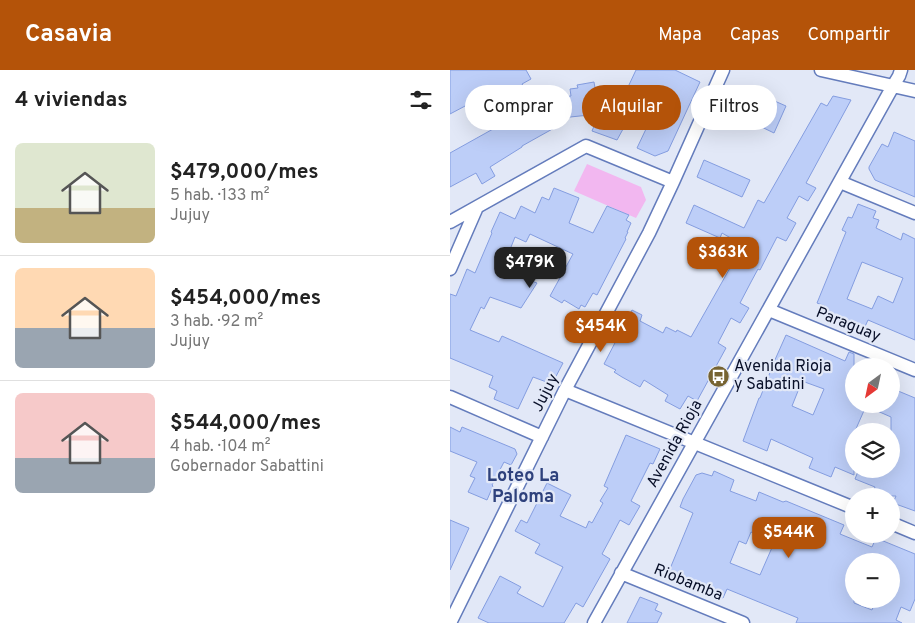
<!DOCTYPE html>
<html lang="es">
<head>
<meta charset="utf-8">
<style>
  :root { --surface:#fff; --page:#f6f6f6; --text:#222; --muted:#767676; --line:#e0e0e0; --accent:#b45309 }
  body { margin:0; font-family:Overpass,sans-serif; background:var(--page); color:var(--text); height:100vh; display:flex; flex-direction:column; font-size:19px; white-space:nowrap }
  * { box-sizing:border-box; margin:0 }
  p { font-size:16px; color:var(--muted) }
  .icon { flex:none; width:28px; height:28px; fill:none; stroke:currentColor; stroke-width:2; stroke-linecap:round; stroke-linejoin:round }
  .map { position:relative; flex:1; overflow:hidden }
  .details { display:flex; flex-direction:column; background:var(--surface); width:450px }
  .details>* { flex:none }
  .guide { position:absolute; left:15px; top:15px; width:375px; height:45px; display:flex; gap:10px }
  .needle { width:32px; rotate:213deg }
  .buttons { position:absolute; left:395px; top:288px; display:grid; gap:10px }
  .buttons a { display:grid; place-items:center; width:55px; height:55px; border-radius:50%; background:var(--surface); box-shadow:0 5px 20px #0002; font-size:25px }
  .price { position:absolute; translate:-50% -42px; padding:0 11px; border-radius:10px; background:var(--accent); color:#fff; font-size:16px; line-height:32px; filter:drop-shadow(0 1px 2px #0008) }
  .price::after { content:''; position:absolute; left:50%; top:30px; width:15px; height:11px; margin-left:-8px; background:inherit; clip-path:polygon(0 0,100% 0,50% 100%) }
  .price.current { background:#222; color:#fff }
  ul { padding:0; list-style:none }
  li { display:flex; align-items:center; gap:15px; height:125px; padding:0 15px }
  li+li { border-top:1px solid var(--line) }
  li span { display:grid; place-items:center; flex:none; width:140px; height:100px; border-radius:8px; color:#555 }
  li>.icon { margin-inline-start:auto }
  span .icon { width:60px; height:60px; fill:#fffc; stroke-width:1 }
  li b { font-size:21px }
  h2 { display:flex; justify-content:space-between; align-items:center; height:60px; padding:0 15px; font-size:21px }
  .tag { padding:0 18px; border-radius:22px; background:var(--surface); box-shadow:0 5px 20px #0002; font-size:18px; line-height:45px }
  .tag.current { background:var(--accent); color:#fff }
  header { display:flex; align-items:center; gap:30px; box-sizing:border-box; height:70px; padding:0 25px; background:var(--accent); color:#fff }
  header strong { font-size:24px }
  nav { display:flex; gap:28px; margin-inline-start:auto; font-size:18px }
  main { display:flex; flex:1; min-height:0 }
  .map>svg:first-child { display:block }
  .green { fill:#f2b7f0 }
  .building { fill:#bdcef8; stroke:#849de0; fill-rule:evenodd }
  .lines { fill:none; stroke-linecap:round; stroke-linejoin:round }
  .minor-casing { stroke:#647cbc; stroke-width:15 }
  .minor { stroke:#fff; stroke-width:12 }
  .labels { text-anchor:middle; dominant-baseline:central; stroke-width:4.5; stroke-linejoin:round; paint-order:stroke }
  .street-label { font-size:16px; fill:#080f28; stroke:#e2e8f7 }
  .poi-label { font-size:16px; fill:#080f28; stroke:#e2e8f7; text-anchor:start }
  .neighbourhood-label { font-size:18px; font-weight:bold; fill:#2e417c; stroke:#e2e8f7 }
</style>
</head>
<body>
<header>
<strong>Casavia</strong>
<nav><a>Mapa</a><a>Capas</a><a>Compartir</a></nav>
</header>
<main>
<section class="details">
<h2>4 viviendas<svg class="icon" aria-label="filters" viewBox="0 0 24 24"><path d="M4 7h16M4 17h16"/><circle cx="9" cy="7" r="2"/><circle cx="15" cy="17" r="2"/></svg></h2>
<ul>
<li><span style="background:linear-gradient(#dfe7d0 65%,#c2b280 0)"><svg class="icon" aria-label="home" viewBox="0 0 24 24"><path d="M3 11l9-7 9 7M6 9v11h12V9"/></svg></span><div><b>$479,000/mes</b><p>5 hab. · 133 m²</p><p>Jujuy</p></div></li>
<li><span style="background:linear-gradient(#ffd9b3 60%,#9aa5b1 0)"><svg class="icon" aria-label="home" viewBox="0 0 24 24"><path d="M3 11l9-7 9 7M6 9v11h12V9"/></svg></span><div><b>$454,000/mes</b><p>3 hab. · 92 m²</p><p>Jujuy</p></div></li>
<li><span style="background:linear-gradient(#f6c9c9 65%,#9aa5b1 0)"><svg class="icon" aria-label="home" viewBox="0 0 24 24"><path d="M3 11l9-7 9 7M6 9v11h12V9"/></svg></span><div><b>$544,000/mes</b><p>4 hab. · 104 m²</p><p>Gobernador Sabattini</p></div></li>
</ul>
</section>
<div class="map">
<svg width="465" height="553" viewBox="0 0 465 553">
  <rect width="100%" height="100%" fill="#e2e8f7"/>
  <path class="green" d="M 137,94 L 191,117 L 196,130 L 186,148 L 124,121 Z"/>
  <path class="building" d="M 0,0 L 76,0 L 81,9 L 72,14 L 90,43 L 94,41 L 95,44 L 112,33 L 112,27 L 121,26 L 120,19 L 128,18 L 127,15 L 144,12 L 145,18 L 148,17 L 149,21 L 178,17 L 186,0 L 225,0 L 250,12 L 218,81 L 205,86 L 187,78 L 196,59 L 178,50 L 167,70 L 142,61 L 149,44 L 101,49 L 106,57 L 72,76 L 72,77 L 40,97 L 45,106 L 32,114 L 26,103 L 0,117 L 0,83 L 52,54 L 38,27 L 19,38 L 17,35 L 0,44 Z
    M 304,22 L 336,36 L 324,63 L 293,48 Z
    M 383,26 L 401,30 L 356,113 L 366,118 L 358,131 L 349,126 L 337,148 L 346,153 L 340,164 L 336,171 L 327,167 L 310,200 L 308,199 L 301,212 L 290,233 L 299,238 L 290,253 L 281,248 L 268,273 L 276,278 L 247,331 L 238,326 L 230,339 L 215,331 L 218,325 L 194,310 L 190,317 L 172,307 L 164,302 L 166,300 L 154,294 L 182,240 L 192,245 L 190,251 L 213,263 L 216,257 L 226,262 L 227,260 L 241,267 L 293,175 L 272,163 L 270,168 L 236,153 L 244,135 L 294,158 L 308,130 L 314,133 L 371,33 L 377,36 Z
    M 444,62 L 465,71 L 465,127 L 425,110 L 419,99 L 419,97 L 432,74 L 438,77 Z
    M 254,90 L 300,110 L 292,127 L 247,107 Z
    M 104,118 L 129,128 L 119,153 L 143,163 L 157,136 L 179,145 L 176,150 L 181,153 L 177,162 L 178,162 L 175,168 L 176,169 L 147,225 L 143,223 L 135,237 L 131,235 L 129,239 L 114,230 L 112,233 L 100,226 L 123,184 L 80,164 L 76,172 L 65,167 L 55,192 L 58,194 L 55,201 L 87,213 L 71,238 L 40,227 L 34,239 L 31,237 L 20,260 L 49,272 L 52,266 L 113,293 L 102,314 L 83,307 L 68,339 L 44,329 L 47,321 L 39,317 L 43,306 L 0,288 L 0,224 L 6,226 L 17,199 L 25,203 L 42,163 L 41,162 L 50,142 L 65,149 L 71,136 L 85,143 L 92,127 L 99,130 Z
    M 408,134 L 426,141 L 423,148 L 429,150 L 426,158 L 451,170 L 453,163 L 465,169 L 465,270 L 418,250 L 413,261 L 372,244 L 375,236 L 367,233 L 396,162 L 392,160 L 398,147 L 402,148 ZM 412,192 L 453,208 L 443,233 L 428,226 L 422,239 L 397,229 Z
    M 336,265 L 395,291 L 399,282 L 404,284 L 404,334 L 441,334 L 441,318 L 465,328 L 465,441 L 443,433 L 446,426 L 421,426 L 425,417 L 405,409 L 409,399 L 441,399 L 441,347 L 416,336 L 405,361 L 404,361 L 404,405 L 385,397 L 381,407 L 359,398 L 363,388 L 321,369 L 317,381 L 293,371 L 309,328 L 310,328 L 324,292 ZM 352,311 L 374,319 L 363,345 L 342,336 Z
    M 0,357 L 10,362 L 12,357 L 65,379 L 67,384 L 61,395 L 54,392 L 42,415 L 43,416 L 37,430 L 18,422 L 25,408 L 20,406 L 27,392 L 0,381 Z
    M 176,365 L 210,379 L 203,394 L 200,393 L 181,431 L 190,436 L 179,455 L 170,450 L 159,471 L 152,484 L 160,489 L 133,537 L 126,533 L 114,553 L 39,553 L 28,548 L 50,506 L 71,517 L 67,523 L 93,537 L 113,497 L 85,483 L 90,474 L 65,461 L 71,450 L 77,453 L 97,413 L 121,425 L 110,446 L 136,458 L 139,451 L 142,453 L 153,433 L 150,431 L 158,418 L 154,416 Z
    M 264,401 L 284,410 L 280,421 L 306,431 L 309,422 L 333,432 L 336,431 L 394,455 L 390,464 L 412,473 L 422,477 L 426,468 L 465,484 L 465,529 L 460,541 L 451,537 L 446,550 L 452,553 L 346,553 L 348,548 L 277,519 L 273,528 L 217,506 L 243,443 L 230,437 L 233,429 L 246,405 L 252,403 L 262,406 ZM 301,462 L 324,473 L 310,505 L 280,493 L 289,471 L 296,474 ZM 404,491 L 441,491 L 441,529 L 426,529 L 422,540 L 404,533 Z
    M 0,450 L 19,458 L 0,500 Z
    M 190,527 L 208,534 L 205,540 L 212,543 L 207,553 L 177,553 Z"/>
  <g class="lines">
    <defs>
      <path id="minor" d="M 371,0 L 465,21
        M 390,112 L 465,143
        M 0,152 L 136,76 L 223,112
        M 0,199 L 27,137
        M 319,240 L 465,300
        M 115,320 L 404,438
        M 0,327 L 92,367
        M 441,453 L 465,463
        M 171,503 L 293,553
        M 0,553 L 115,320 L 199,163 L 223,112 L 273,0
        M 144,553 L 443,16 L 449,6 L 451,0"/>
    </defs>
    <use href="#minor" class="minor-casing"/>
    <use href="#minor" class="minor"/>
  </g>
  <defs>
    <symbol id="bus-disc" viewBox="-11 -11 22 22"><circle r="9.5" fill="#766331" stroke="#e2e8f7"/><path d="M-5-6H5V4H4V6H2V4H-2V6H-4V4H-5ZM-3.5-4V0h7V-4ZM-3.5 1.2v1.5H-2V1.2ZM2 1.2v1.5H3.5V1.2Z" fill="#fff"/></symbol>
  </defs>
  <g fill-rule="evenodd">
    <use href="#bus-disc" x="256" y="294" width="25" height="25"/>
  </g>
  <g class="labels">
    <g class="street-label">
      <text transform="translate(398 255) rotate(22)">Paraguay</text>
      <text transform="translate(96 323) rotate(-63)">Jujuy</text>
      <text transform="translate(225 374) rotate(-61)">Avenida Rioja</text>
      <text transform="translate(238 513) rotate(22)">Riobamba</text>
    </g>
    <g class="poi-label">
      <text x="284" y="297">Avenida Rioja<tspan x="284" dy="18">y Sabatini</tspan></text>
    </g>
    <g class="neighbourhood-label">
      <text x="73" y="406">Loteo La<tspan x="73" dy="21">Paloma</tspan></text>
    </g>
  </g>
</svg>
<div class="buttons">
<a><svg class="needle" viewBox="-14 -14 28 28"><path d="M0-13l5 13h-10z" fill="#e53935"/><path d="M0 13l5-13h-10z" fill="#767676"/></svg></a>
<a><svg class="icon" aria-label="layers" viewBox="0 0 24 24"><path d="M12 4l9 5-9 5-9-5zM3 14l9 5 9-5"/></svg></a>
<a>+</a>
<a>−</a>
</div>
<b class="price" style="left:273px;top:209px">$363K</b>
<b class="price current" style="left:80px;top:219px">$479K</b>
<b class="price" style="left:151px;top:283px">$454K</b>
<b class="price" style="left:339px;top:489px">$544K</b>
<div class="guide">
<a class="tag">Comprar</a>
<a class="tag current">Alquilar</a>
<a class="tag">Filtros</a>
</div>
</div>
</main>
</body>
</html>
